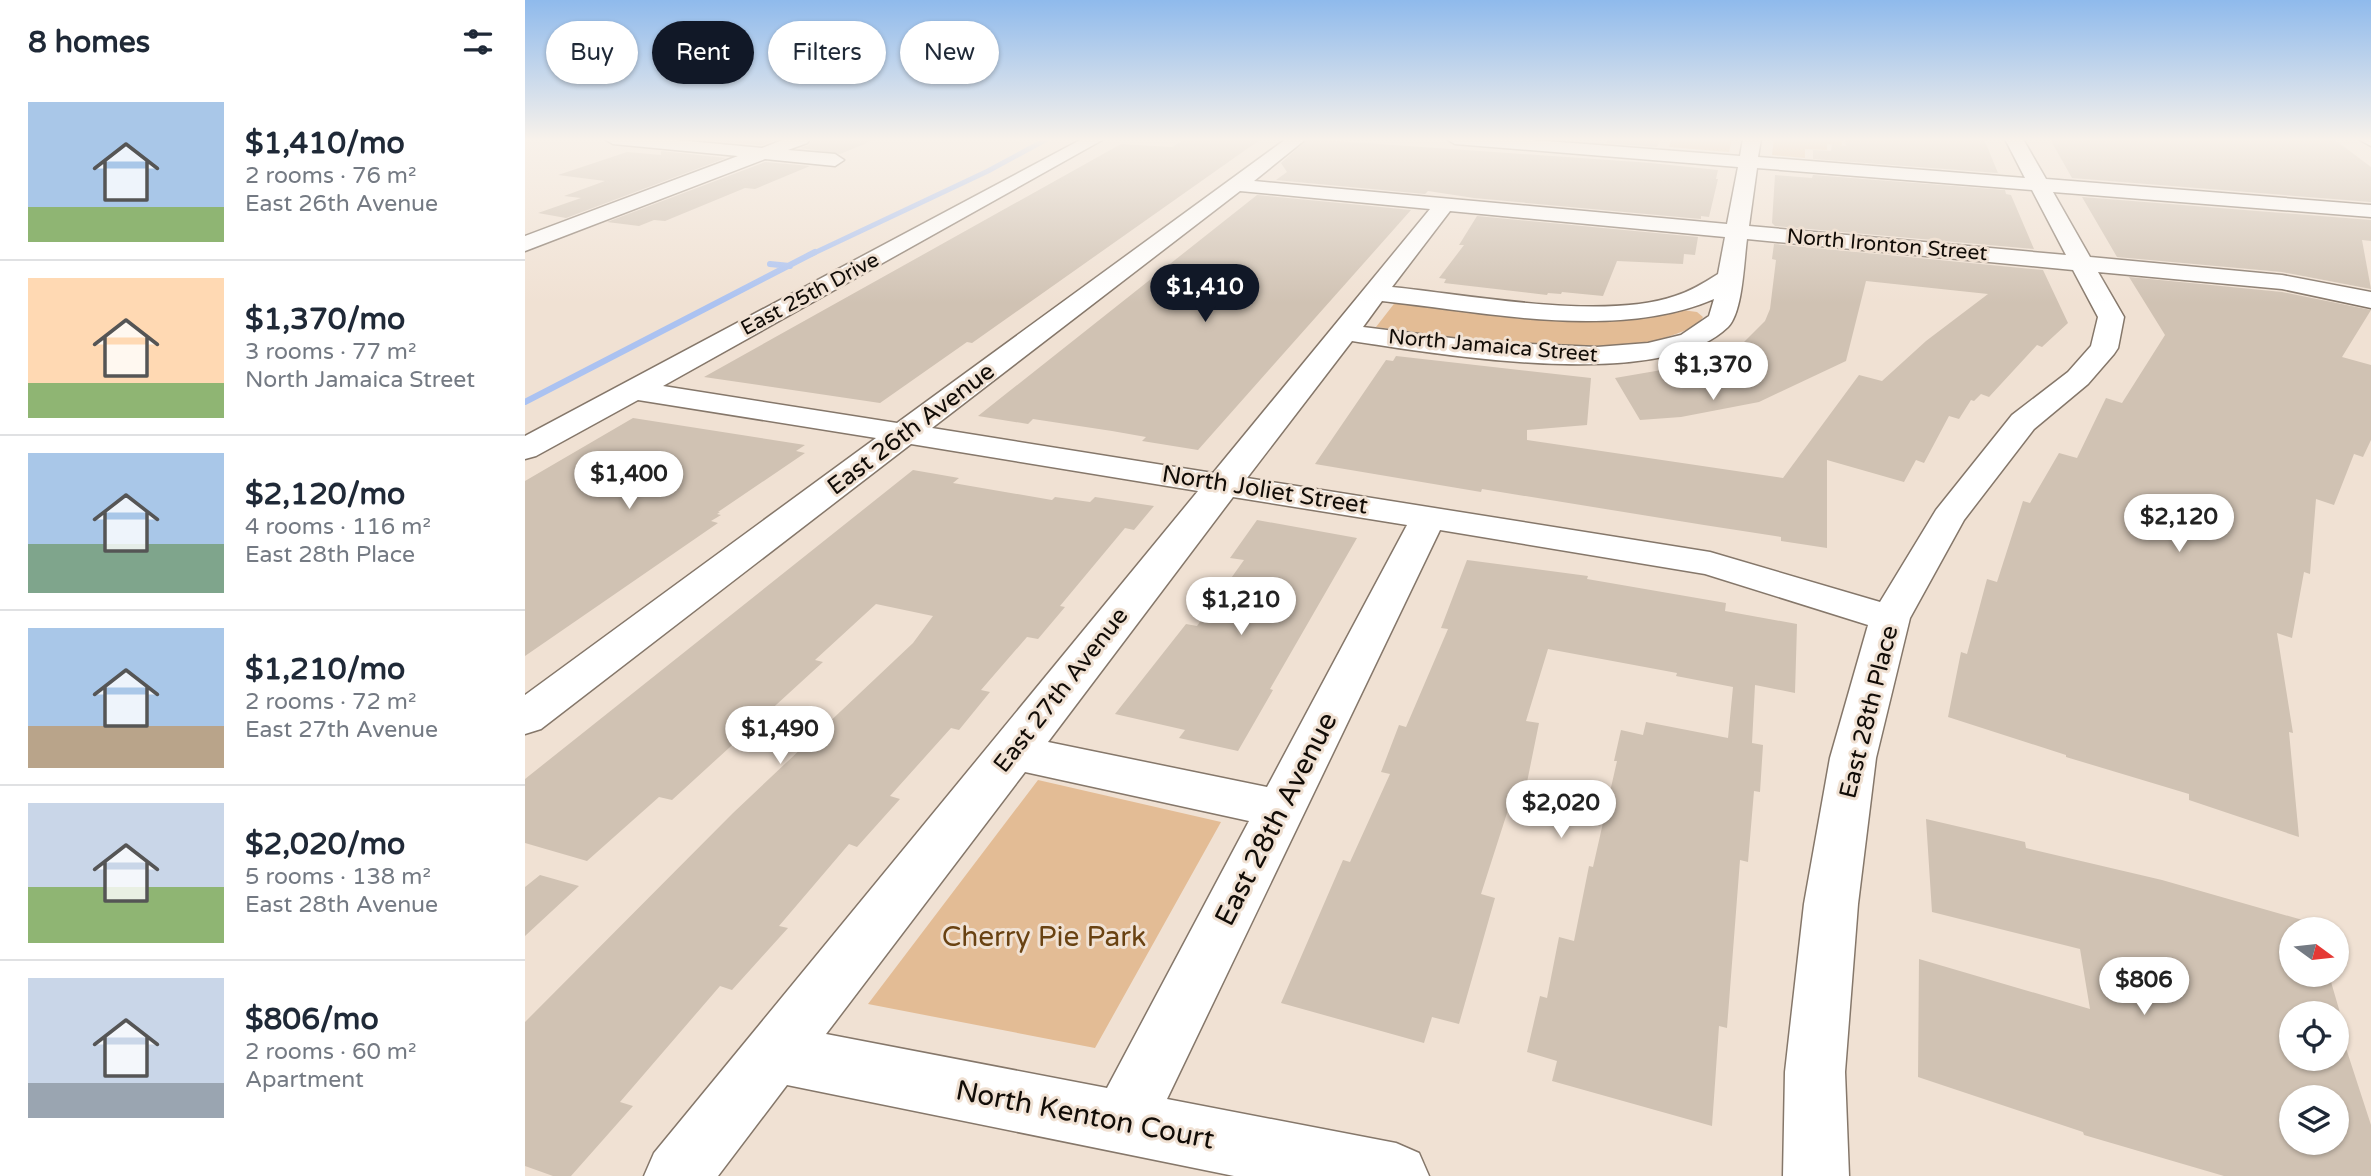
<!DOCTYPE html>
<html lang="en">
<head>
<meta charset="utf-8">
<style>
  :root { --surface:#fff; --page:#f2f2f3; --text:#1f2937; --muted:#747a83; --line:#e0e1e3; --accent:#111827 }
  body { margin:0; font-family:"Varela Round",sans-serif; background:var(--page); color:var(--text); height:100vh; display:flex; flex-direction:column; font-size:26px; white-space:nowrap }
  * { box-sizing:border-box; margin:0 }
  p { font-size:23px; color:var(--muted) }
  .icon { flex:none; width:38px; height:38px; fill:none; stroke:currentColor; stroke-width:2; stroke-linecap:round; stroke-linejoin:round }
  .map { position:relative; flex:1; overflow:hidden }
  .panel { display:flex; flex-direction:column; background:var(--surface); width:525px }
  .panel>* { flex:none }
  .top-card { position:absolute; left:21px; top:21px; width:665px; height:63px; display:flex; gap:14px }
  .needle { width:46px; rotate:105deg }
  .controls { position:absolute; left:1754px; top:917px; display:grid; gap:14px }
  .controls a { display:grid; place-items:center; width:70px; height:70px; border-radius:50%; background:var(--surface); box-shadow:0 2px 5px #0004; font-size:35px }
  .price { position:absolute; translate:-50% -60px; padding:0 16px; border-radius:24px; background:#fff; color:#222; font-size:23px; line-height:46px; filter:drop-shadow(0 2px 4px #0008) }
  .price::after { content:''; position:absolute; left:50%; top:42px; width:21px; height:16px; margin-left:-10px; background:inherit; clip-path:polygon(0 0,100% 0,50% 100%) }
  .price.on { background:var(--accent); color:#fff }
  ul { padding:0; list-style:none }
  li { display:flex; align-items:center; gap:21px; height:175px; padding:0 28px }
  li+li { border-top:2px solid var(--line) }
  li span { display:grid; place-items:center; flex:none; width:196px; height:140px; border-radius:0px; color:#555 }
  li>.icon { margin-inline-start:auto }
  span .icon { width:84px; height:84px; fill:#fffc; stroke-width:1 }
  li b { font-size:30px }
  h2 { display:flex; justify-content:space-between; align-items:center; height:84px; padding:0 28px; font-size:30px }
  .chip { padding:0 24px; border-radius:32px; background:var(--surface); box-shadow:0 2px 5px #0004; font-size:24px; line-height:63px }
  .chip.on { background:var(--accent); color:#fff }
  main { display:flex; flex:1; min-height:0 }
  .map>svg:first-child { display:block }
  .green { fill:#e3bc95 }
  .lines { fill:none; stroke-linecap:round; stroke-linejoin:round }
  .stream-far1 { stroke:#abc2f1; stroke-width:5 }
  .stream { stroke:#abc2f1; stroke-width:6 }
  .building { fill:#d0c2b3; fill-rule:evenodd }
  .minor-casing { stroke:#85776a; stroke-width:3 }
  .major-casing { stroke:#85776a; stroke-width:3 }
  .minor { fill:#fff; fill-rule:evenodd }
  .major { fill:#fff; fill-rule:evenodd }
  .labels { text-anchor:middle; dominant-baseline:central; stroke-width:6; stroke-linejoin:round; paint-order:stroke }
  .far-street-label { font-size:21px; fill:#110c07; stroke:#f0e1d3 }
  .street-label { font-size:24px; fill:#110c07; stroke:#f0e1d3 }
  .near-street-label { font-size:28px; fill:#110c07; stroke:#f0e1d3 }
  .near-park-label { font-size:28px; fill:#694212; stroke:#f0e1d3 }
</style>
</head>
<body>
<main>
<section class="panel">
<h2>8 homes<svg class="icon" aria-label="filters" viewBox="0 0 24 24"><path d="M4 7h16M4 17h16"/><circle cx="9" cy="7" r="2"/><circle cx="15" cy="17" r="2"/></svg></h2>
<ul>
<li><span style="background:linear-gradient(#a9c7e8 75%,#8fb573 0)"><svg class="icon" aria-label="home" viewBox="0 0 24 24"><path d="M3 11l9-7 9 7M6 9v11h12V9"/></svg></span><div><b>$1,410/mo</b><p>2 rooms · 76 m²</p><p>East 26th Avenue</p></div></li>
<li><span style="background:linear-gradient(#ffd9b3 75%,#8fb573 0)"><svg class="icon" aria-label="home" viewBox="0 0 24 24"><path d="M3 11l9-7 9 7M6 9v11h12V9"/></svg></span><div><b>$1,370/mo</b><p>3 rooms · 77 m²</p><p>North Jamaica Street</p></div></li>
<li><span style="background:linear-gradient(#a9c7e8 65%,#7fa58c 0)"><svg class="icon" aria-label="home" viewBox="0 0 24 24"><path d="M3 11l9-7 9 7M6 9v11h12V9"/></svg></span><div><b>$2,120/mo</b><p>4 rooms · 116 m²</p><p>East 28th Place</p></div></li>
<li><span style="background:linear-gradient(#a9c7e8 70%,#b9a48a 0)"><svg class="icon" aria-label="home" viewBox="0 0 24 24"><path d="M3 11l9-7 9 7M6 9v11h12V9"/></svg></span><div><b>$1,210/mo</b><p>2 rooms · 72 m²</p><p>East 27th Avenue</p></div></li>
<li><span style="background:linear-gradient(#c9d6e8 60%,#8fb573 0)"><svg class="icon" aria-label="home" viewBox="0 0 24 24"><path d="M3 11l9-7 9 7M6 9v11h12V9"/></svg></span><div><b>$2,020/mo</b><p>5 rooms · 138 m²</p><p>East 28th Avenue</p></div></li>
<li><span style="background:linear-gradient(#c9d6e8 75%,#9aa5b1 0)"><svg class="icon" aria-label="home" viewBox="0 0 24 24"><path d="M3 11l9-7 9 7M6 9v11h12V9"/></svg></span><div><b>$806/mo</b><p>2 rooms · 60 m²</p><p>Apartment</p></div></li>
</ul>
</section>
<div class="map">
<svg width="1846" height="1176" viewBox="0 0 1846 1176">
  <rect width="100%" height="100%" fill="#f0e1d3"/>
  <path class="green" d="M 1147,139 L 1207,139 L 1204,152 L 1144,147 Z
    M 1249,139 L 1316,139 L 1317,145 L 1302,144 L 1302,150 L 1280,149 L 1280,158 L 1247,155 Z
    M 872,300 L 1088,320 L 1157,310 L 1172,312 L 1178,317 C 1173,326 1161,330 1151,334 C 1065,366 941,338 851,327 Z
    M 513,780 L 696,822 L 570,1048 L 343,1004 Z"/>
  <g class="lines">
    <path class="stream-far1" d="M 287,254 L 463,171 L 522,139"/>
    <path class="stream" d="M 245,264 L 265,266
      M 0,402 L 290,252"/>
  </g>
  <path class="building" d="M 167,139 L 253,139 L 237,145 Z
    M 288,139 L 349,139 L 349,140 L 315,154 L 275,148 L 284,145 Z
    M 660,139 L 736,139 L 447,343 L 442,342 L 355,403 L 179,377 L 596,144 L 647,147 Z
    M 783,139 L 1126,163 L 1193,170 L 1191,179 L 1193,179 L 1184,217 L 1176,216 L 1176,219 L 949,198 L 903,191 L 900,194 L 751,180 L 762,172 L 756,163 Z
    M 1083,139 L 1136,139 L 1132,147 L 1080,143 Z
    M 1320,139 L 1459,139 L 1473,173 L 1288,159 L 1288,150 L 1306,151 L 1307,144 L 1321,146 Z
    M 1525,139 L 1810,140 L 1846,167 L 1846,202 L 1547,178 Z
    M 136,151 L 201,158 L 41,218 L 13,213 L 56,198 L 39,196 L 80,181 L 33,175 L 102,152 L 136,155 Z
    M 240,162 L 285,166 L 230,189 L 220,188 L 140,221 L 129,220 L 114,226 L 82,222 Z
    M 1250,175 L 1287,178 L 1288,175 L 1480,190 L 1481,194 L 1486,195 L 1509,249 L 1250,226 L 1247,223 Z
    M 732,195 L 886,210 L 673,450 L 617,441 L 621,437 L 587,431 L 508,419 L 503,424 L 453,416 Z
    M 1557,197 L 1846,220 L 1846,241 L 1837,240 L 1846,289 L 1757,272 L 1592,257 Z
    M 952,216 L 1173,237 L 1170,255 L 1159,254 L 1158,264 L 1092,261 L 1078,296 L 1037,292 L 1036,294 L 1023,293 L 1022,295 L 919,283 L 921,279 L 914,278 L 939,245 L 934,245 Z
    M 1249,244 L 1518,270 L 1543,323 L 1517,347 L 1512,345 L 1464,397 L 1456,394 L 1449,401 L 1446,400 L 1434,419 L 1424,416 L 1399,463 L 1391,460 L 1379,482 L 1302,460 L 1302,548 L 1256,541 L 1256,537 L 1179,525 L 957,489 L 956,492 L 790,464 L 861,360 L 868,361 L 871,356 L 1066,378 L 1062,425 L 1002,430 L 1002,440 L 1258,478 L 1334,375 L 1357,381 L 1401,341 L 1463,294 L 1341,281 L 1321,361 L 1234,402 L 1156,417 L 1115,420 L 1090,378 L 1183,362 L 1211,350 L 1240,321 L 1245,309 L 1251,260 L 1247,259 Z
    M 1604,277 L 1757,292 L 1846,310 L 1817,357 L 1846,365 L 1846,440 L 1838,457 L 1829,454 L 1809,505 L 1791,499 L 1785,574 L 1779,572 L 1767,638 L 1752,633 L 1768,733 L 1764,732 L 1774,837 L 1664,800 L 1664,794 L 1541,757 L 1541,755 L 1423,717 L 1436,652 L 1442,654 L 1462,579 L 1472,582 L 1498,501 L 1505,503 L 1534,453 L 1552,458 L 1581,398 L 1597,403 L 1640,335 Z
    M 108,418 L 280,445 L 271,451 L 280,453 L 193,512 L 195,512 L 192,514 L 196,515 L 186,521 L 193,523 L 0,656 L 0,481 Z
    M 388,470 L 434,478 L 428,483 L 527,500 L 530,497 L 565,502 L 570,497 L 629,506 L 609,530 L 600,528 L 535,606 L 540,607 L 513,639 L 502,637 L 456,690 L 465,692 L 434,730 L 426,728 L 365,796 L 375,799 L 332,847 L 324,844 L 254,926 L 263,928 L 207,990 L 195,986 L 95,1102 L 108,1106 L 46,1176 L 28,1176 L 0,1166 L 0,1022 L 208,813 L 388,643 L 408,616 L 351,604 L 290,660 L 298,662 L 147,800 L 134,797 L 62,861 L 0,843 L 0,779 Z
    M 732,520 L 832,538 L 745,689 L 748,690 L 713,751 L 654,738 L 660,730 L 590,714 L 661,624 L 672,626 L 719,560 L 705,558 Z
    M 942,560 L 1063,576 L 1062,579 L 1201,603 L 1200,611 L 1272,624 L 1270,693 L 1230,685 L 1227,743 L 1238,745 L 1235,792 L 1229,791 L 1223,862 L 1215,860 L 1202,1028 L 1194,1026 L 1187,1126 L 1027,1081 L 1032,1061 L 1002,1052 L 1015,996 L 1022,998 L 1034,937 L 1049,941 L 1064,866 L 1068,867 L 1092,761 L 1089,761 L 1096,730 L 1118,735 L 1121,722 L 1203,738 L 1208,687 L 1151,676 L 1152,673 L 1023,649 L 1001,721 L 1014,723 L 1001,787 L 991,785 L 956,894 L 970,898 L 934,1024 L 907,1017 L 899,1043 L 756,1003 L 818,860 L 825,862 L 865,774 L 856,772 L 874,725 L 881,727 L 923,629 L 916,628 Z
    M 1401,819 L 1500,842 L 1501,848 L 1637,880 L 1788,923 L 1790,929 L 1766,929 L 1766,975 L 1804,975 L 1823,1040 L 1818,1039 L 1846,1125 L 1846,1176 L 1699,1176 L 1559,1135 L 1558,1132 L 1393,1077 L 1394,959 L 1565,1009 L 1555,949 L 1407,912 ZM 1766,1013 L 1811,1013 L 1811,1059 L 1766,1059 ZM 1766,1097 L 1811,1097 L 1811,1143 L 1766,1143 Z
    M 15,875 L 54,886 L 0,936 L 0,887 Z"/>
  <g class="lines">
    <defs>
      <path id="minor" d="M 79,139 L 142,139 L 237,148 L 260,139 L 285,139 L 282,143 L 263,150 L 310,154 L 319,160 L 310,166 L 240,159 L 0,251 L 0,236 L 213,156 L 88,144 Z
        M 557,139 L 579,139 L 138,386 L 372,423 L 761,139 L 781,139 L 729,181 L 1202,224 L 1213,167 L 930,144 L 921,139 L 995,139 L 1215,156 L 1218,139 L 1236,139 L 1233,157 L 1500,178 L 1480,139 L 1498,139 L 1521,179 L 1846,205 L 1846,217 L 1528,192 L 1565,257 L 1757,275 L 1846,292 L 1846,308 L 1757,289 L 1573,272 L 1599,317 L 1593,348 L 1589,354 L 1563,384 L 1509,429 L 1439,520 L 1385,618 L 1351,758 L 1333,904 L 1320,1072 L 1324,1176 L 1258,1176 L 1260,1072 L 1279,904 L 1305,758 L 1343,625 L 1180,574 L 915,530 L 642,1099 L 871,1143 L 894,1153 L 904,1176 L 709,1176 L 262,1085 L 193,1176 L 119,1176 L 129,1153 L 673,491 L 386,444 L 16,729 L 0,734 L 0,695 L 351,438 L 113,400 L 11,456 L 0,459 L 0,436 ZM 1232,168 L 1507,190 L 1541,255 L 1224,226 ZM 715,191 L 905,209 L 688,473 L 407,428 ZM 925,211 L 1200,237 L 1193,274 C 1179,283 1166,291 1150,296 C 1077,321 946,295 867,287 ZM 1222,239 L 1548,270 L 1573,317 L 1566,346 L 1543,372 L 1487,415 L 1411,510 L 1355,602 L 1185,552 L 722,478 L 827,341 C 915,354 1135,393 1203,327 C 1218,312 1219,260 1222,239 ZM 1189,299 L 1184,316 L 1156,335 L 1123,343 L 1072,347 L 958,342 L 838,327 L 857,301 C 960,312 1091,341 1189,299 ZM 708,497 L 882,525 L 742,787 L 523,742 ZM 500,772 L 724,821 L 582,1088 L 301,1034 Z"/>
      <path id="major" d="M 1833,139 L 1846,139 L 1846,146 Z"/>
    </defs>
    <use href="#minor" class="minor-casing"/>
    <use href="#major" class="major-casing"/>
    <use href="#minor" class="minor"/>
    <use href="#major" class="major"/>
  </g>
  <linearGradient id="sky" x2="0" y2="1"><stop stop-color="#8fbaec"/><stop offset="0.46" stop-color="#f8f2eb"/><stop offset="1" stop-color="#f8f2eb" stop-opacity="0"/></linearGradient>
  <rect width="1846" height="303" fill="url(#sky)"/>
  <g class="labels">
    <g class="far-street-label">
      <text transform="translate(1362 245) rotate(5)">North Ironton Street</text>
      <text transform="translate(285 294) rotate(-28)">East 25th Drive</text>
      <text transform="translate(968 346) rotate(5)">North Jamaica Street</text>
    </g>
    <g class="street-label">
      <text transform="translate(386 429) rotate(-37)">East 26th Avenue</text>
      <text transform="translate(740 490) rotate(9)">North Joliet Street</text>
      <text transform="translate(536 690) rotate(-52)">East 27th Avenue</text>
      <text transform="translate(1344 712) rotate(-76)">East 28th Place</text>
    </g>
    <g class="near-street-label">
      <text transform="translate(751 819) rotate(-63)">East 28th Avenue</text>
      <text transform="translate(560 1115) rotate(11)">North Kenton Court</text>
    </g>
    <g class="near-park-label">
      <text x="519" y="937">Cherry Pie Park</text>
    </g>
  </g>
</svg>
<div class="controls">
<a><svg class="needle" viewBox="-14 -14 28 28"><path d="M0-13l5 13h-10z" fill="#e53935"/><path d="M0 13l5-13h-10z" fill="#747a83"/></svg></a>
<a><svg class="icon" aria-label="locate" viewBox="0 0 24 24"><circle cx="12" cy="12" r="6"/><path d="M12 2v4M12 18v4M2 12h4M18 12h4"/></svg></a>
<a><svg class="icon" aria-label="layers" viewBox="0 0 24 24"><path d="M12 4l9 5-9 5-9-5zM3 14l9 5 9-5"/></svg></a>
</div>
<b class="price on" style="left:680px;top:324px">$1,410</b>
<b class="price" style="left:1188px;top:402px">$1,370</b>
<b class="price" style="left:104px;top:511px">$1,400</b>
<b class="price" style="left:1654px;top:554px">$2,120</b>
<b class="price" style="left:716px;top:637px">$1,210</b>
<b class="price" style="left:255px;top:766px">$1,490</b>
<b class="price" style="left:1036px;top:840px">$2,020</b>
<b class="price" style="left:1619px;top:1017px">$806</b>
<div class="top-card">
<a class="chip">Buy</a>
<a class="chip on">Rent</a>
<a class="chip">Filters</a>
<a class="chip">New</a>
</div>
</div>
</main>
</body>
</html>
